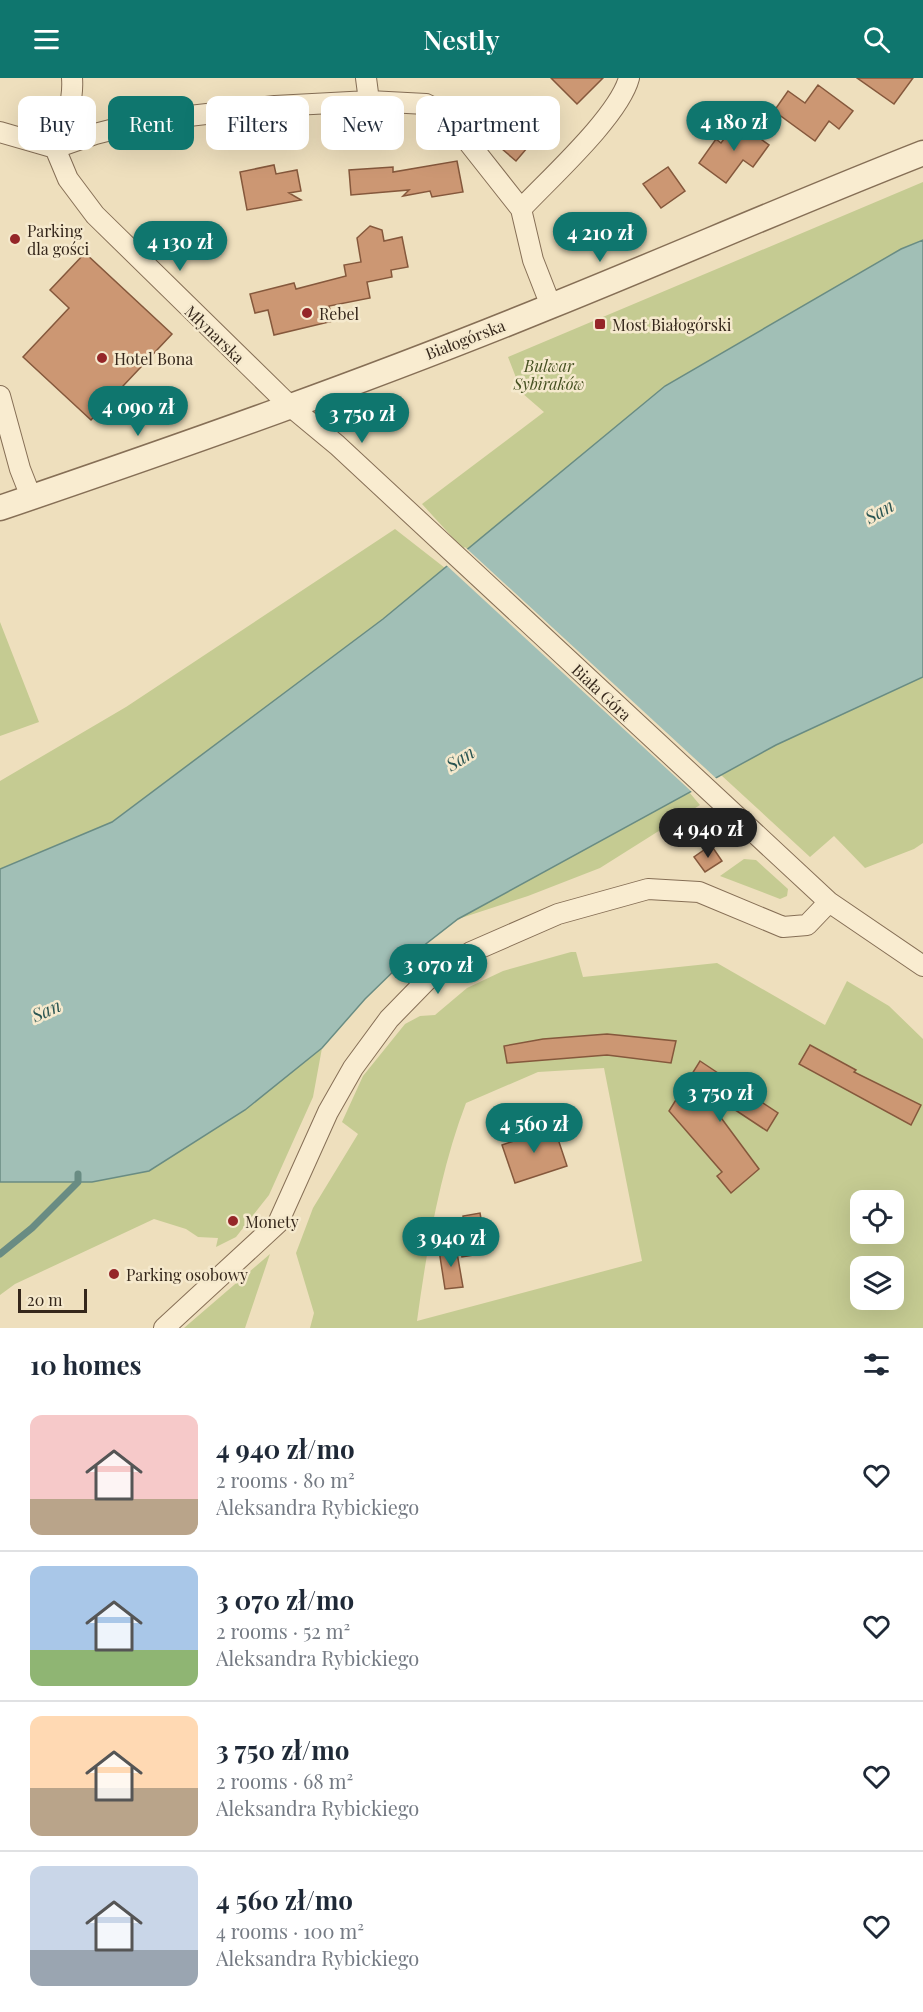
<!DOCTYPE html>
<html lang="en">
<head>
<meta charset="utf-8">
<style>
  :root { --surface:#fff; --page:#f2f2f3; --text:#1f2937; --muted:#747a83; --line:#e0e1e3; --accent:#0f766e }
  body { margin:0; font-family:"Playfair Display",serif; background:var(--page); color:var(--text); height:100vh; display:flex; flex-direction:column; font-size:22px; white-space:nowrap }
  * { box-sizing:border-box; margin:0 }
  p { font-size:20px; color:var(--muted) }
  .icon { flex:none; width:33px; height:33px; fill:none; stroke:currentColor; stroke-width:2; stroke-linecap:round; stroke-linejoin:round }
  .map { position:relative; height:1250px; overflow:hidden }
  .drawer { display:flex; flex-direction:column; background:var(--surface); flex:1 }
  .drawer>* { flex:none }
  .guide { position:absolute; left:18px; top:18px; width:600px; height:54px; display:flex; gap:12px }
  .tools { position:absolute; left:850px; top:1112px; display:grid; gap:12px }
  .tools a { display:grid; place-items:center; width:54px; height:54px; border-radius:12px; background:var(--surface); box-shadow:0 6px 24px #0002; font-size:30px }
  .scale { position:absolute; left:18px; bottom:15px; width:69px; box-sizing:border-box; padding-left:6px; border:3px solid #35271b; border-top:0; font-size:16px; line-height:21px; white-space:nowrap; color:#35271b; -webkit-text-stroke:4px #f5e9cd; paint-order:stroke }
  .price { position:absolute; translate:-50% -51px; padding:0 14px; border-radius:21px; background:var(--accent); color:#fff; font-size:20px; line-height:39px; filter:drop-shadow(0 2px 3px #0008) }
  .price::after { content:''; position:absolute; left:50%; top:36px; width:18px; height:14px; margin-left:-9px; background:inherit; clip-path:polygon(0 0,100% 0,50% 100%) }
  .price.current { background:#222; color:#fff }
  ul { padding:0; list-style:none }
  li { display:flex; align-items:center; gap:18px; height:150px; padding:0 30px }
  li+li { border-top:2px solid var(--line) }
  li span { display:grid; place-items:center; flex:none; width:168px; height:120px; border-radius:12px; color:#555 }
  li>.icon { margin-inline-start:auto }
  span .icon { width:72px; height:72px; fill:#fffc; stroke-width:1 }
  li b { font-size:26px }
  h2 { display:flex; justify-content:space-between; align-items:center; height:72px; padding:0 30px; font-size:26px }
  .tag { padding:0 21px; border-radius:12px; background:var(--surface); box-shadow:0 6px 24px #0002; font-size:21px; line-height:54px }
  .tag.current { background:var(--accent); color:#fff }
  header { display:flex; justify-content:space-between; align-items:center; height:78px; padding:0 30px; background:var(--accent); color:#fff; font-size:27px; font-weight:600 }
  .map>svg:first-child { display:block }
  .green { fill:#c5cb92; fill-rule:evenodd }
  .water { fill:#a1bfb6; stroke:#698c83; stroke-width:1.5 }
  .pier { fill:#eedfbd }
  .lines { fill:none; stroke-linecap:round; stroke-linejoin:round }
  .stream { stroke:#698c83; stroke-width:7 }
  .building { fill:#cc9773; stroke:#85583c; stroke-width:1.5 }
  .minor-casing { stroke:#866f56; stroke-width:22 }
  .tertiary-casing { stroke:#866f56; stroke-width:27 }
  .minor { stroke:#f9ecd0; stroke-width:20 }
  .tertiary { stroke:#f9ecd0; stroke-width:24 }
  .poi-dot { fill:#952628; stroke:#f5e9cd; stroke-width:2 }
  .labels { text-anchor:middle; dominant-baseline:central; stroke-width:5; stroke-linejoin:round; paint-order:stroke }
  .poi-label { font-size:16px; fill:#35271b; stroke:#f5e9cd; text-anchor:start }
  .street-label { font-size:16px; fill:#35271b; stroke:#f5e9cd }
  .park-label { font-size:16px; font-style:italic; fill:#465122; stroke:#f5e9cd }
  .water-label { font-size:18px; font-style:italic; fill:#2a5552; stroke:#f5e9cd }
</style>
</head>
<body>
<header><svg class="icon" aria-label="menu" viewBox="0 0 24 24"><path d="M4 6h16M4 12h16M4 18h16"/></svg>Nestly<svg class="icon" aria-label="search" viewBox="0 0 24 24"><circle cx="10" cy="10" r="6"/><path d="M15 15l6 6"/></svg></header>
<div class="map">
<svg width="923" height="1250" viewBox="0 0 923 1250">
  <rect width="100%" height="100%" fill="#eedfbd"/>
  <path class="green" d="M 923,104 L 923,162 L 901,171 L 665,308 L 465,473 L 422,426 L 544,334 L 522,315 L 508,279 Z
    M 395,451 L 445,490 L 383,541 L 112,744 L 0,791 L 0,703 L 126,629 Z
    M 0,544 L 39,644 L 0,658 Z
    M 923,599 L 923,765 L 914,771 L 865,790 L 834,758 L 810,779 L 721,697 L 776,667 Z
    M 689,714 L 700,727 L 600,790 L 528,818 L 458,841 Z
    M 744,781 L 756,782 L 788,811 L 787,818 L 780,821 L 720,798 Z
    M 571,874 L 576,874 L 583,899 L 717,885 L 825,947 L 847,903 L 889,928 L 923,961 L 923,1250 L 310,1250 L 314,1235 L 296,1175 L 313,1130 L 358,1056 L 342,1044 L 363,998 L 405,946 L 420,938 L 435,937 L 467,910 L 503,893 ZM 604,990 L 642,1183 L 417,1243 C 427,1170 440,1093 466,1025 L 538,994 ZM 861,1122 L 894,1122 L 894,1155 L 861,1155 ZM 861,1188 L 894,1188 L 894,1221 L 861,1221 Z
    M 322,970 L 313,1019 L 269,1117 L 236,1159 L 216,1169 L 218,1160 L 198,1159 L 186,1151 L 154,1141 L 15,1206 L 0,1217 L 0,1104 L 92,1104 L 149,1093 L 245,1032 Z
    M 270,1176 L 245,1250 L 184,1250 Z"/>
  <path class="water" d="M 923,162 L 923,599 L 776,667 L 458,841 L 404,883 L 365,921 L 322,970 L 245,1032 L 149,1093 L 92,1104 L 0,1104 L 0,791 L 112,744 L 383,541 L 665,308 L 901,171 Z"/>
  <path class="pier" d="M 465,469 L 718,702 L 693,715 L 445,486 Z"/>
  <g class="lines">
    <path class="stream" d="M 0,1176 L 32,1150 L 78,1104 L 78,1096"/>
  </g>
  <path class="building" d="M 551,0 L 603,0 L 577,26 Z
    M 857,0 L 913,0 L 894,26 Z
    M 818,7 L 853,33 L 839,51 L 829,43 L 815,63 L 774,33 L 788,13 L 805,25 Z
    M 511,32 L 539,56 L 516,83 L 488,59 Z
    M 737,44 L 769,67 L 753,89 L 743,82 L 726,105 L 699,85 L 716,61 L 721,65 Z
    M 457,83 L 463,114 L 432,119 L 430,113 L 403,118 L 409,112 L 351,117 L 349,92 L 393,89 L 393,94 Z
    M 274,87 L 276,96 L 297,92 L 301,113 L 289,115 L 301,122 L 247,132 L 240,94 Z
    M 668,89 L 685,113 L 661,130 L 643,106 Z
    M 370,148 L 382,152 L 384,163 L 402,159 L 408,189 L 391,192 L 392,199 L 367,204 L 370,220 L 329,228 L 333,243 L 274,257 L 268,232 L 255,235 L 250,216 L 294,205 L 296,211 L 346,198 L 344,187 L 361,184 L 357,160 Z
    M 85,175 L 172,256 L 91,342 L 23,279 L 69,230 L 50,212 Z
    M 711,767 L 722,783 L 705,794 L 694,779 Z
    M 607,956 L 676,963 L 671,985 L 607,977 L 507,985 L 504,968 L 543,961 Z
    M 810,967 L 856,992 L 854,994 L 921,1027 L 911,1047 L 799,986 Z
    M 700,983 L 778,1035 L 767,1053 L 696,1006 L 759,1091 L 731,1115 L 717,1098 L 722,1094 L 669,1033 Z
    M 534,1047 L 537,1055 L 554,1049 L 567,1088 L 515,1105 L 502,1067 L 520,1061 L 517,1052 Z
    M 480,1135 L 487,1175 L 462,1179 L 457,1149 L 464,1147 L 463,1138 Z
    M 456,1169 L 463,1209 L 445,1211 L 439,1172 Z"/>
  <g class="lines">
    <defs>
      <path id="minor" d="M 366,0 L 369,23
        M 0,54 L 55,70 L 95,56 L 146,43 L 275,28 L 369,23 L 426,26 L 446,36 L 521,131 L 533,182 L 551,228
        M 55,70 L 68,101 L 95,137 L 290,328 L 337,367 L 829,824 L 923,888
        M 55,70 C 64,47 74,25 72,0
        M 521,131 C 550,100 619,38 629,0
        M 0,318 L 20,391 L 31,419
        M 164,1250 L 278,1145 L 328,1034 L 353,990 L 389,941 L 427,902 L 471,874 L 558,836 L 648,811 L 699,814 L 783,849 L 807,847 L 829,824"/>
      <path id="tertiary" d="M 0,430 C 185,367 370,302 551,228 C 675,178 798,124 923,75"/>
    </defs>
    <use href="#minor" class="minor-casing"/>
    <use href="#tertiary" class="tertiary-casing"/>
    <use href="#minor" class="minor"/>
    <use href="#tertiary" class="tertiary"/>
  </g>
  <g class="poi-dot">
    <circle cx="15" cy="161" r="6"/>
    <circle cx="307" cy="235" r="6"/>
    <rect x="594" y="240" width="12" height="12" rx="3"/>
    <circle cx="102" cy="280" r="6"/>
    <circle cx="233" cy="1143" r="6"/>
    <circle cx="114" cy="1196" r="6"/>
  </g>
  <g class="labels">
    <g class="poi-label">
      <text x="27" y="152">Parking<tspan x="27" dy="18">dla gości</tspan></text>
      <text x="319" y="235">Rebel</text>
      <text x="612" y="246">Most Białogórski</text>
      <text x="114" y="280">Hotel Bona</text>
      <text x="245" y="1143">Monety</text>
      <text x="126" y="1196">Parking osobowy</text>
    </g>
    <g class="street-label">
      <text transform="translate(215 256) rotate(44)">Młynarska</text>
      <text transform="translate(465 261) rotate(-21)">Białogórska</text>
      <text transform="translate(602 614) rotate(43)">Biała Góra</text>
    </g>
    <g class="park-label">
      <text x="549" y="287">Bulwar<tspan x="549" dy="18">Sybiraków</tspan></text>
    </g>
    <g class="water-label">
      <text transform="translate(879 433) rotate(-30)">San</text>
      <text transform="translate(460 680) rotate(-33)">San</text>
      <text transform="translate(46 932) rotate(-24)">San</text>
    </g>
  </g>
</svg>
<div class="tools">
<a><svg class="icon" aria-label="locate" viewBox="0 0 24 24"><circle cx="12" cy="12" r="6"/><path d="M12 2v4M12 18v4M2 12h4M18 12h4"/></svg></a>
<a><svg class="icon" aria-label="layers" viewBox="0 0 24 24"><path d="M12 4l9 5-9 5-9-5zM3 14l9 5 9-5"/></svg></a>
</div>
<div class="scale">20 m</div>
<b class="price" style="left:734px;top:74px">4 180 zł</b>
<b class="price" style="left:600px;top:185px">4 210 zł</b>
<b class="price" style="left:180px;top:194px">4 130 zł</b>
<b class="price" style="left:138px;top:359px">4 090 zł</b>
<b class="price" style="left:362px;top:366px">3 750 zł</b>
<b class="price current" style="left:708px;top:781px">4 940 zł</b>
<b class="price" style="left:438px;top:917px">3 070 zł</b>
<b class="price" style="left:720px;top:1045px">3 750 zł</b>
<b class="price" style="left:534px;top:1076px">4 560 zł</b>
<b class="price" style="left:451px;top:1190px">3 940 zł</b>
<div class="guide">
<a class="tag">Buy</a>
<a class="tag current">Rent</a>
<a class="tag">Filters</a>
<a class="tag">New</a>
<a class="tag">Apartment</a>
</div>
</div>
<section class="drawer">
<h2>10 homes<svg class="icon" aria-label="filters" viewBox="0 0 24 24"><path d="M4 7h16M4 17h16"/><circle cx="9" cy="7" r="2"/><circle cx="15" cy="17" r="2"/></svg></h2>
<ul>
<li><span style="background:linear-gradient(#f6c9c9 70%,#b9a48a 0)"><svg class="icon" aria-label="home" viewBox="0 0 24 24"><path d="M3 11l9-7 9 7M6 9v11h12V9"/></svg></span><div><b>4 940 zł/mo</b><p>2 rooms · 80 m²</p><p>Aleksandra Rybickiego</p></div><svg class="icon" aria-label="heart" viewBox="0 0 24 24"><path d="M12 20l-8-8c-3-5 5-10 8-4 3-6 11-1 8 4z"/></svg></li>
<li><span style="background:linear-gradient(#a9c7e8 70%,#8fb573 0)"><svg class="icon" aria-label="home" viewBox="0 0 24 24"><path d="M3 11l9-7 9 7M6 9v11h12V9"/></svg></span><div><b>3 070 zł/mo</b><p>2 rooms · 52 m²</p><p>Aleksandra Rybickiego</p></div><svg class="icon" aria-label="heart" viewBox="0 0 24 24"><path d="M12 20l-8-8c-3-5 5-10 8-4 3-6 11-1 8 4z"/></svg></li>
<li><span style="background:linear-gradient(#ffd9b3 60%,#b9a48a 0)"><svg class="icon" aria-label="home" viewBox="0 0 24 24"><path d="M3 11l9-7 9 7M6 9v11h12V9"/></svg></span><div><b>3 750 zł/mo</b><p>2 rooms · 68 m²</p><p>Aleksandra Rybickiego</p></div><svg class="icon" aria-label="heart" viewBox="0 0 24 24"><path d="M12 20l-8-8c-3-5 5-10 8-4 3-6 11-1 8 4z"/></svg></li>
<li><span style="background:linear-gradient(#c9d6e8 70%,#9aa5b1 0)"><svg class="icon" aria-label="home" viewBox="0 0 24 24"><path d="M3 11l9-7 9 7M6 9v11h12V9"/></svg></span><div><b>4 560 zł/mo</b><p>4 rooms · 100 m²</p><p>Aleksandra Rybickiego</p></div><svg class="icon" aria-label="heart" viewBox="0 0 24 24"><path d="M12 20l-8-8c-3-5 5-10 8-4 3-6 11-1 8 4z"/></svg></li>
</ul>
</section>
</body>
</html>
